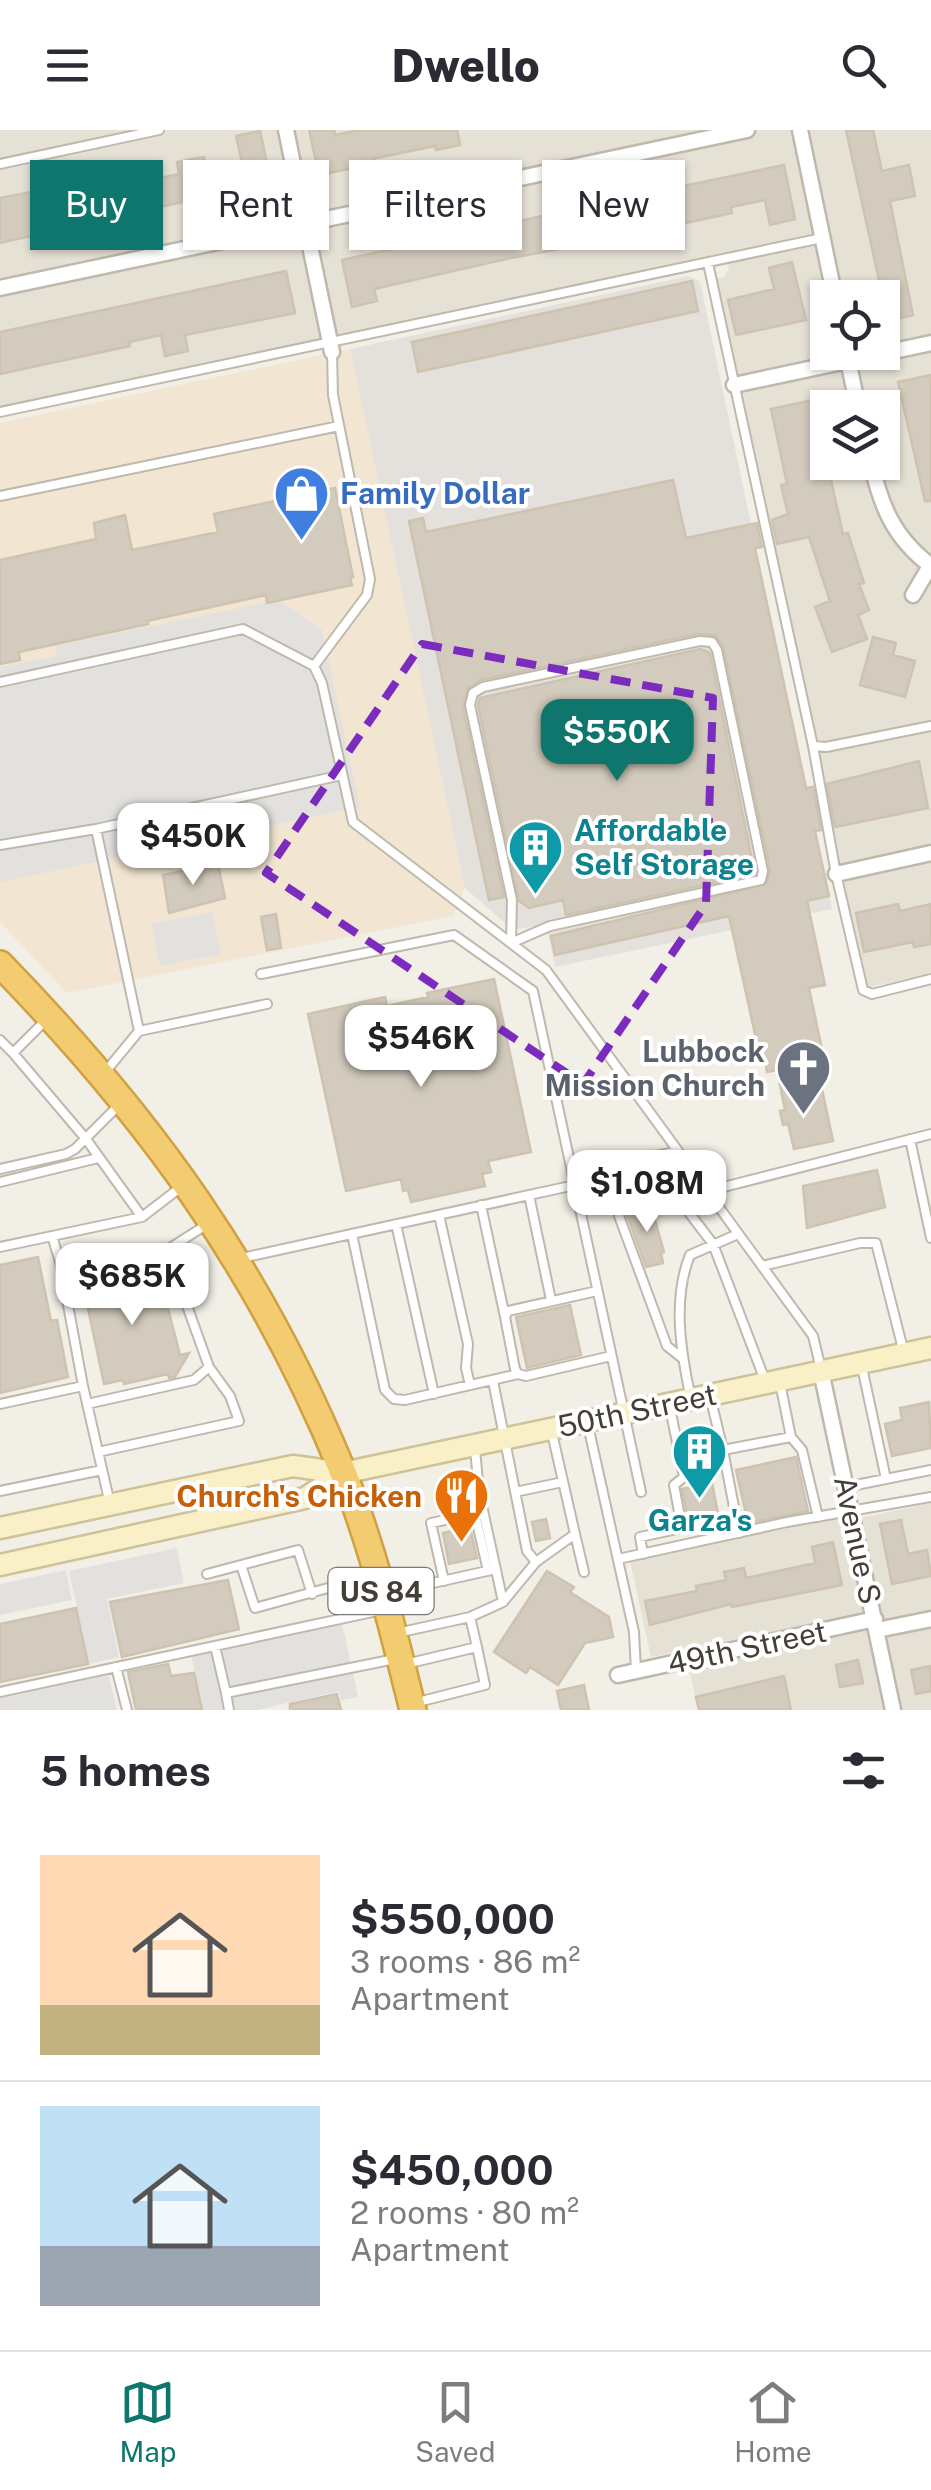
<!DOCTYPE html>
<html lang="en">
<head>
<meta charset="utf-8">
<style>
  :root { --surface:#fff; --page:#f7f7f7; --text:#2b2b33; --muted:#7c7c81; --line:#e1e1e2; --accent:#0f766e }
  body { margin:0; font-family:"Public Sans",sans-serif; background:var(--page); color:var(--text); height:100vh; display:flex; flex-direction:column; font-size:38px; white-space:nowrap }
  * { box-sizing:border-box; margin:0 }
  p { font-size:32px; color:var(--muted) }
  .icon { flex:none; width:55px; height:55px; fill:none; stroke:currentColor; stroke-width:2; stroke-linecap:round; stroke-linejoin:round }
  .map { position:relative; height:1580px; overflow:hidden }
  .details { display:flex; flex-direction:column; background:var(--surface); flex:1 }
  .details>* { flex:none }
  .banner { position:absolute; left:30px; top:30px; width:872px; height:90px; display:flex; gap:20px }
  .buttons { position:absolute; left:810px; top:150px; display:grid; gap:20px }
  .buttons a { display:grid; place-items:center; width:90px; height:90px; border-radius:0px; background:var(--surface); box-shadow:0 2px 8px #0004; font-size:50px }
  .price { position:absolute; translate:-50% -85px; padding:0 22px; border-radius:20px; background:#fff; color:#222; font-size:32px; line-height:65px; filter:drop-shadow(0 2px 5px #0008) }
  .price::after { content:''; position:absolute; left:50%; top:60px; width:30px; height:22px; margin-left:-15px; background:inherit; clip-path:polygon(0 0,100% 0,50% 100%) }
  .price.current { background:var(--accent); color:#fff }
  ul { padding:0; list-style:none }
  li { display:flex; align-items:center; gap:30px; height:250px; padding:0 40px }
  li+li { border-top:2px solid var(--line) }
  li span { display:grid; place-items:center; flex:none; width:280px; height:200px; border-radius:0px; color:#555 }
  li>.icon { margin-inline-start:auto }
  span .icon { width:120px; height:120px; fill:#fffc; stroke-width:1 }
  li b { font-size:42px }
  h2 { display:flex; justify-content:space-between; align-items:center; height:120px; padding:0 40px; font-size:42px }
  .pill { padding:0 35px; border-radius:0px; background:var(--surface); box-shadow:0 2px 8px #0004; font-size:35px; line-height:90px }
  .pill.current { background:var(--accent); color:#fff }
  header { display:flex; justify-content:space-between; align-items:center; height:130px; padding:0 40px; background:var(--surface); font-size:45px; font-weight:800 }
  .tab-bar { display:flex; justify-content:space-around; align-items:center; height:140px; border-top:2px solid var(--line); background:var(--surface); font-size:28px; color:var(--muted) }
  .tab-bar a { display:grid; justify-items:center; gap:5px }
  .tab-bar .current { color:var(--accent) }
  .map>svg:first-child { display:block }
  .residential { fill:#e5e1d5; fill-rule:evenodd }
  .commercial { fill:#f2e6d3 }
  .industrial { fill:#e4e0db }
  .parking { fill:#e3e1de }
  .building { fill:#d3cbbd; stroke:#cdc3b0; stroke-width:2.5 }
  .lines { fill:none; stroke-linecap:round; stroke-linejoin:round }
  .lane-casing { stroke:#bfb9ad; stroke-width:12 }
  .street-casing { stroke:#bfb9ad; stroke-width:19 }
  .secondary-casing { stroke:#cec299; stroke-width:25 }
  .highway-casing { stroke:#d1a141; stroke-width:30 }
  .lane { stroke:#fff; stroke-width:8 }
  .street { stroke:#fff; stroke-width:14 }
  .secondary { stroke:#faf0c8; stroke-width:20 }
  .highway { stroke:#f3cb70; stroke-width:25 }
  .marked { fill:none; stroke:#7b2cbf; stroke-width:8; stroke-dasharray:20 12; stroke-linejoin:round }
  .labels { text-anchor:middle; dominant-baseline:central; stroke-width:8; stroke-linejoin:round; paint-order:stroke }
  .shield { fill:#fff; stroke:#7c7972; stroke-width:2.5 }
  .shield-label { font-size:28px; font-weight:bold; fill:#443f36 }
  .shop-label { font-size:30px; font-weight:bold; fill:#366cbe; stroke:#fff; text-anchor:start }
  .culture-label { font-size:30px; font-weight:bold; fill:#0d838f; stroke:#fff; text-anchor:start }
  .worship-label { font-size:30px; font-weight:bold; fill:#5b616d; stroke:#fff; text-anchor:end }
  .street-label { font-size:30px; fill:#443f36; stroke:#fff }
  .food-label { font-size:30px; font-weight:bold; fill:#c56008; stroke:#fff; text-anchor:end }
</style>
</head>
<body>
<header><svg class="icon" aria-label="menu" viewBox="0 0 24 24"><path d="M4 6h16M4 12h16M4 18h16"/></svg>Dwello<svg class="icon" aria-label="search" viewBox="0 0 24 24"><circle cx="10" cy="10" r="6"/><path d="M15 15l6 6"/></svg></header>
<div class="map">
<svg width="931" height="1580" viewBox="0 0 931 1580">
  <rect width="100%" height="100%" fill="#f2efe6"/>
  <path class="residential" d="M 0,0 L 931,0 L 931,844 L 859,859 L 709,150 L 724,147 L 729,138 L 726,123 L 0,277 ZM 828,168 L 882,168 L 882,222 L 828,222 ZM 828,278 L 882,278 L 882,332 L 828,332 Z
    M 931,1373 L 931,1580 L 698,1580 L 685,1520 L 651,1527 L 630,1431 L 839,1387 L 841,1392 Z"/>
  <path class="commercial" d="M 350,219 L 465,758 L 453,786 L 67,863 L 0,792 L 0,293 Z"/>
  <path class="industrial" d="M 689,146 L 700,152 L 832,779 L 555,837 L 546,794 L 513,800 L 465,758 L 350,219 Z"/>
  <path class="parking" d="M 278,470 L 322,500 L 360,677 L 0,752 L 0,537 L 57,526 L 55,516 Z
    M 212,782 L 221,824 L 160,836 L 151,794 Z
    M 177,1418 L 184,1453 L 107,1469 L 119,1527 L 89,1534 L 69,1441 Z
    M 66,1440 L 72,1470 L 0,1485 L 0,1454 Z
    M 335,1493 L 342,1493 L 358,1567 L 341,1570 L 339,1561 L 257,1580 L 202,1580 L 191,1523 Z
    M 108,1542 L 117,1580 L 0,1580 L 0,1566 Z"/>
  <path class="building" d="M 309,0 L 334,0 L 335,5 L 360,0 L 457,0 L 460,15 L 436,20 L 435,16 L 372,29 L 373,34 L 319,45 Z
    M 846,0 L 873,0 L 882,41 L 909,35 L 915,66 L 890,71 L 913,185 L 888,191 Z
    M 260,1 L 271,52 L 0,113 L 0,68 L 37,61 L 39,70 L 100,57 L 99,53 L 112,50 L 110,40 L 126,37 L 129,47 L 149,42 L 151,50 L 179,44 L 177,32 L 204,27 L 207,40 L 242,32 L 236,6 Z
    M 784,35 L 795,89 L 770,95 L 765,70 L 731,77 L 732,83 L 653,100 L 655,111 L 631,115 L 630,106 L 511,128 L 374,159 L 377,171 L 352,177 L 342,130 L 615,70 L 616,79 L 647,73 L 645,64 Z
    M 792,132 L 806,190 L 736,205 L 728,170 L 774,159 L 769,138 Z
    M 286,141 L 295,183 L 185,205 L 188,221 L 165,226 L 161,205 L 129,212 L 130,216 L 0,244 L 0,202 Z
    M 692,151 L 698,181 L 418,242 L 412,212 Z
    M 931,245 L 931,371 L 925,371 L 898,252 Z
    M 813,270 L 843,404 L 848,403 L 864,453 L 859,454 L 869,480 L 858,485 L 867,509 L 832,522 L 815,477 L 830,471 L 809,407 L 777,414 L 772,390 L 788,384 L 781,355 L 787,354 L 771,279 Z
    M 673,350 L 686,408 L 757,393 L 762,417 L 755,418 L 769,483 L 806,658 L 813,657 L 821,700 L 815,701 L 829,766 L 807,771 L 825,855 L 809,858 L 824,929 L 816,931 L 833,1011 L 794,1019 L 788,994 L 783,995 L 780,981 L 785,980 L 777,940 L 767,942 L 765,930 L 761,931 L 729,786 L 555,825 L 551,806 L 767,754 L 770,739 L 723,516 L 715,505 L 698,504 L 481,550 L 468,558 L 463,577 L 504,767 L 489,770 L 409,391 L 423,388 L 426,402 Z
    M 335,358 L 353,447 L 350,447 L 352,455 L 267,473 L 266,465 L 147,491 L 148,494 L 19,522 L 20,530 L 0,534 L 0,430 L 96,409 L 94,393 L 125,385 L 132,420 L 218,402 L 214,384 Z
    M 873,507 L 896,513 L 893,525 L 915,531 L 905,567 L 860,555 Z
    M 700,519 L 710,523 L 755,744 L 566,785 L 563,770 L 529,778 L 519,771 L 478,575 L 480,568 Z
    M 919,631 L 928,678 L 835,697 L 827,654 Z
    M 218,734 L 225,768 L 169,783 L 163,745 Z
    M 898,774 L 900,781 L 931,774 L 931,814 L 914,817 L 913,812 L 864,822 L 856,783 Z
    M 276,784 L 281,818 L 267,820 L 261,787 Z
    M 494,849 L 531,1022 L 488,1031 L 491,1042 L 482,1044 L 485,1056 L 411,1072 L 408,1060 L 403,1061 L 401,1049 L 346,1061 L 308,884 L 385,867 L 387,876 L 428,867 L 427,863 Z
    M 877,1040 L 885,1077 L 807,1098 L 803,1056 Z
    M 651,1076 L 664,1122 L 661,1123 L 663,1133 L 646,1137 L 627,1085 L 628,1081 Z
    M 38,1127 L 51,1191 L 57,1190 L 68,1247 L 0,1263 L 0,1135 Z
    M 103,1138 L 104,1145 L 113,1149 L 158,1140 L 180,1225 L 189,1223 L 175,1247 L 169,1248 L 168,1244 L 124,1254 L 123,1250 L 104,1254 L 83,1155 L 92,1153 L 97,1146 L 96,1139 Z
    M 570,1175 L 581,1225 L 527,1238 L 516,1187 Z
    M 929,1272 L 931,1318 L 892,1326 L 885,1294 L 902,1290 L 900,1278 Z
    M 796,1327 L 808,1381 L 748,1393 L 736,1340 Z
    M 712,1353 L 718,1383 L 688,1389 L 682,1359 Z
    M 546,1389 L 550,1408 L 536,1411 L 532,1392 Z
    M 901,1390 L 908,1424 L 927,1420 L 931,1446 L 892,1454 L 880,1394 Z
    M 470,1397 L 477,1428 L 449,1434 L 443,1403 Z
    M 833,1412 L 842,1455 L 732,1477 L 731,1474 L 650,1495 L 645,1471 L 697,1461 L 696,1456 L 726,1450 L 724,1442 L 744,1438 L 746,1448 L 815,1433 L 812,1417 Z
    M 547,1441 L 574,1457 L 570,1462 L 609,1487 L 613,1507 L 585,1513 L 558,1555 L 530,1537 L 526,1543 L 494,1522 Z
    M 228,1450 L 239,1499 L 122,1527 L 110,1472 Z
    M 76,1478 L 88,1534 L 0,1552 L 0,1494 Z
    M 858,1530 L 863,1553 L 840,1557 L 836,1535 Z
    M 168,1534 L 171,1546 L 194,1543 L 202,1580 L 136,1580 L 128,1542 Z
    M 931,1536 L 931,1561 L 916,1564 L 911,1540 Z
    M 784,1546 L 791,1580 L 699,1580 L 696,1567 Z
    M 584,1555 L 589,1580 L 561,1580 L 557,1561 Z
    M 337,1564 L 341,1580 L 290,1580 L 290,1574 Z"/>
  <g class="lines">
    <defs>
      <path id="lane" d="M 0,34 L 159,0
        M 708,133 L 813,616 L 826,617 L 931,596
        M 0,282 L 822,108
        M 0,366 L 339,296
        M 700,511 L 712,512 L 717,520 L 763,741 L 761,750 L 550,796 L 511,813 L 512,770 L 470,575 L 473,563 L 483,557 Z
        M 314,536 L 367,465 L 370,449 L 333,265 L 332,222
        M 0,552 L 243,499 L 314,536 L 322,553 L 353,692 L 546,840 L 813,1206 L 821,1239
        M 813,616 L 836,744 L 863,860 L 872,864 L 931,849
        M 96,699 L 139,901
        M 0,715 L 96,699 L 342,645
        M 261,844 L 454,805 L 533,861 L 641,1362
        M 47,889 L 13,923 L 86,1009 L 142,1087 L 181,1057
        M 0,910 L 13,923
        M 106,941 L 139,901 L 267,874
        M 910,1009 L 931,1108
        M 0,1039 L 66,1024 L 75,1019 L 119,975
        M 572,1044 L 678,1021
        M 0,1052 L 98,1028
        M 708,1061 L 931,1004
        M 529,1065 L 551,1170
        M 481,1075 L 505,1187
        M 439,1085 L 468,1214 L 466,1238 L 470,1255
        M 396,1094 L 434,1264
        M 352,1104 L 385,1260 L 394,1269 L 405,1270 L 518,1244
        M 0,1117 L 52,1106
        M 242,1128 L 575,1055
        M 60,1132 L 52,1106 L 142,1087
        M 762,1136 L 860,1113 L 876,1113 L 904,1223
        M 110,1140 L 128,1120
        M 63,1149 L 90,1144
        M 597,1161 L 508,1181 L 505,1187 L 515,1239 L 518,1244 L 526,1246 L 611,1226
        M 682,1228 L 667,1216 L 619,1086 L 625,1065 L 651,1049 L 665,1051 L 713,1114 L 766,1253
        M 862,1237 L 886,1349
        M 493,1251 L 527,1421 L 536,1432
        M 780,1253 L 791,1307
        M 83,1256 L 60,1132 L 111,1120 L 167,1120
        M 710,1266 L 723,1320
        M 691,1269 C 681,1223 672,1169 690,1125 L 738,1104
        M 0,1274 L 83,1256 L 110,1374
        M 87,1274 L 194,1250 L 209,1237 L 167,1120 L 206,1095
        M 587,1291 L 634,1502 L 636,1541
        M 475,1319 L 479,1362 L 503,1472
        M 98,1322 L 239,1291 L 230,1266 L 209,1237
        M 846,1357 L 931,1340
        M 0,1361 L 102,1340
        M 515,1362 L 563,1352
        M 475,1384 L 488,1441
        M 739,1403 L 723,1320 L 791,1307 L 802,1320 L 818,1387
        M 575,1404 L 584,1442
        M 643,1424 L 640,1407 L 682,1398 L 674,1355 L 684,1347 L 670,1278
        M 618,1429 L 787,1392 L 931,1367
        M 207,1444 L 241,1435
        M 444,1451 L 431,1393 L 483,1382
        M 388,1463 L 496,1439
        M 312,1464 L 298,1420 L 241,1435 L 255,1478 L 372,1446
        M 470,1487 L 503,1472 L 536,1432 L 575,1404 L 552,1303
        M 397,1503 L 470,1487 L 477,1517
        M 215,1516 L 226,1563
        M 406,1534 L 477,1517 L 485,1555 L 418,1572
        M 116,1537 L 127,1580
        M 0,1562 L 382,1480
        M 229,1580 L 226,1563 L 395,1529"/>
      <path id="street" d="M 286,0 L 332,222
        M 800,0 L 835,168
        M 0,158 L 747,0
        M 847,225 L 858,278
        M 734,255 L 931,213
        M 871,332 C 881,377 894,408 931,436
        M 913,465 L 930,436
        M 836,744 L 931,723
        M 821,1241 L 893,1580
        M 877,1500 L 931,1489
        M 618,1545 L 875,1489"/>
      <path id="secondary" d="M 0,1398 L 293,1336 L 343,1343 L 931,1218
        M 0,1435 L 305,1368 L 343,1343"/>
      <path id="highway" d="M 0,834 C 150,988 260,1140 342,1340 C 373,1417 393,1500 413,1580"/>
    </defs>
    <use href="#lane" class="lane-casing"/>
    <use href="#street" class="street-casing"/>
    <use href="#secondary" class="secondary-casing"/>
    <use href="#highway" class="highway-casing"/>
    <use href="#lane" class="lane"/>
    <use href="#street" class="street"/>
    <use href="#secondary" class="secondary"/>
    <use href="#highway" class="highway"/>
  </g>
  <path class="marked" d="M 422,514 L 713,568 L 706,774 L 583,954 L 266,743 Z"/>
  <defs>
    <symbol id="shop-pin" viewBox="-11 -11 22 30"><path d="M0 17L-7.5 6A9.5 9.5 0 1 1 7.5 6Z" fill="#3f7fe0" stroke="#fff"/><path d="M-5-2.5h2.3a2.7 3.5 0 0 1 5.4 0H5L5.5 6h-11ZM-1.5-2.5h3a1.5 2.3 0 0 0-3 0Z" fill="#fff"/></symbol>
    <symbol id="building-pin" viewBox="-11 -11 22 30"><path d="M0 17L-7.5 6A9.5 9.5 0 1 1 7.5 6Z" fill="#0f9aa8" stroke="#fff"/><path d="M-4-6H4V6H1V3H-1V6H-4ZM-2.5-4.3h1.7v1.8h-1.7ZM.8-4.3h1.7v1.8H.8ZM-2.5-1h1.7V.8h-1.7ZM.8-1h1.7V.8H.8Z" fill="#fff"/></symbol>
    <symbol id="church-pin" viewBox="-11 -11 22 30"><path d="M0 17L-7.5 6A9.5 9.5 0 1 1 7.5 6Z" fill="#6b7280" stroke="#fff"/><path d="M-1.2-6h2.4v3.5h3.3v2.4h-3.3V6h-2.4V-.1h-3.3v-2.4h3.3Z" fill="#fff"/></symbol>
    <symbol id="restaurant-pin" viewBox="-11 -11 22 30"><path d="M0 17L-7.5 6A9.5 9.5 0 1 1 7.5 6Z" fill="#e8710a" stroke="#fff"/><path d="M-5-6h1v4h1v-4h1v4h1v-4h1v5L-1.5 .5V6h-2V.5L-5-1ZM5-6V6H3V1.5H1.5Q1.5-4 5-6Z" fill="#fff"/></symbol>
  </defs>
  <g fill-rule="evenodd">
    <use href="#shop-pin" x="270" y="332" width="63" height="86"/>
    <use href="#building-pin" x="504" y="686" width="63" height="86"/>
    <use href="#church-pin" x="772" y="906" width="63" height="86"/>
    <use href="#building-pin" x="668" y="1290" width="63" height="86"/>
    <use href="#restaurant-pin" x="430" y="1334" width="63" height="86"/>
  </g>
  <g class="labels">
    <rect class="shield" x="328.5" y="1438" width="105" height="46" rx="8"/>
    <g class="shield-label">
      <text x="381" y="1461">US 84</text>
    </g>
    <g class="shop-label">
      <text x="340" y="363">Family Dollar</text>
    </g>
    <g class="culture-label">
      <text x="574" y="700">Affordable<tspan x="574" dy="34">Self Storage</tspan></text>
      <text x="700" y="1390" text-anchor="middle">Garza's</text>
    </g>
    <g class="worship-label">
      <text x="765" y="921">Lubbock<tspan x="765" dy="34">Mission Church</tspan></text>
    </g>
    <g class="street-label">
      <text transform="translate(637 1280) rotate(-12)">50th Street</text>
      <text transform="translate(858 1410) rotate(78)">Avenue S</text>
      <text transform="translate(747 1517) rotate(-12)">49th Street</text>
    </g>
    <g class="food-label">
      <text x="422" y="1366">Church's Chicken</text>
    </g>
  </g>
</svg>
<div class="buttons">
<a><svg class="icon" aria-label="locate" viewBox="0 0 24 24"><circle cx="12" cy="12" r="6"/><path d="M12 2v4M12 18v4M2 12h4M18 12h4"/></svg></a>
<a><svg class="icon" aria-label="layers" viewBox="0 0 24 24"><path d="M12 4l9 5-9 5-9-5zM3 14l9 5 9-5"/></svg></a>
</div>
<b class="price current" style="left:617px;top:654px">$550K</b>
<b class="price" style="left:193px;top:758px">$450K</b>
<b class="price" style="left:421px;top:960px">$546K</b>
<b class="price" style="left:647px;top:1105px">$1.08M</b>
<b class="price" style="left:132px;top:1198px">$685K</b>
<div class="banner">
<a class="pill current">Buy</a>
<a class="pill">Rent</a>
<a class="pill">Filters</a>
<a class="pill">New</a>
</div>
</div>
<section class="details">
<h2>5 homes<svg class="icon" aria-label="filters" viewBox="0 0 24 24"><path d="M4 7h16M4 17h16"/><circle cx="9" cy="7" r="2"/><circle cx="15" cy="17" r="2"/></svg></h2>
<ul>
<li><span style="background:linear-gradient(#ffd9b3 75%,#c2b280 0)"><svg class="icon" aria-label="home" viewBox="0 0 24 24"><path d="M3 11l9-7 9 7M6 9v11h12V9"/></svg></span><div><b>$550,000</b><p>3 rooms · 86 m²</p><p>Apartment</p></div></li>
<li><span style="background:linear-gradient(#bfe0f5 70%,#9aa5b1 0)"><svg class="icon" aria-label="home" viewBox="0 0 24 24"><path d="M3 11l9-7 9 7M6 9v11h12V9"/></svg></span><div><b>$450,000</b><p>2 rooms · 80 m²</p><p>Apartment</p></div></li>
</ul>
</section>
<nav class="tab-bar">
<a class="current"><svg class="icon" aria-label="map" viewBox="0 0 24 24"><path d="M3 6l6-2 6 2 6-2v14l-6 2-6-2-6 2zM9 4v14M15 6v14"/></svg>Map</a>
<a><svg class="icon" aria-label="saved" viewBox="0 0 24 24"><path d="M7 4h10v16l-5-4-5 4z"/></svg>Saved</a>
<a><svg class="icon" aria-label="home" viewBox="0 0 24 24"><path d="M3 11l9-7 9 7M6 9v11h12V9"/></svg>Home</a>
</nav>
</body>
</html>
